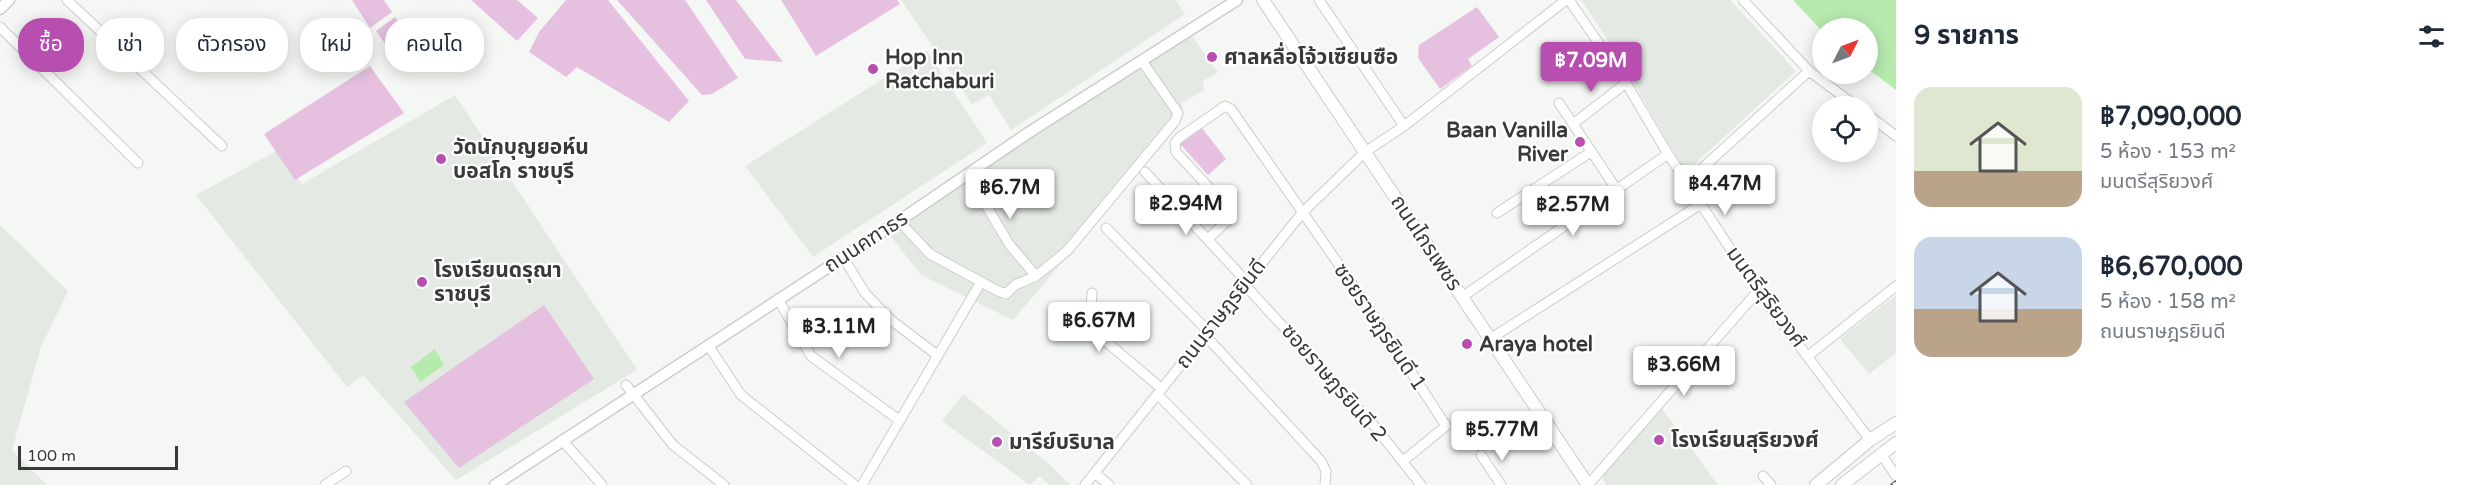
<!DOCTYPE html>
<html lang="th">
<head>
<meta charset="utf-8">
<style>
  :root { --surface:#fff; --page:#f2f2f3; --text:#1f2937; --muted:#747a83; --accent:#b84eaf }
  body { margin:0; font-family:"Varela Round","Noto Sans Thai",sans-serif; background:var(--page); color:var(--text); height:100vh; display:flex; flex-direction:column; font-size:22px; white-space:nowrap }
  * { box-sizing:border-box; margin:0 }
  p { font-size:20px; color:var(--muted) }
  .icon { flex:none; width:33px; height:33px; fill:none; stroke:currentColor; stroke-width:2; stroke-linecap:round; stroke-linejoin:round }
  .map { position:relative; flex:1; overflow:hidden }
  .details { display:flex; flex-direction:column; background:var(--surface); width:570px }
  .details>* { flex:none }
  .guide { position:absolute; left:18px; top:18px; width:570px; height:54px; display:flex; gap:12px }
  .needle { width:39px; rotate:48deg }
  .controls { position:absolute; left:1812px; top:18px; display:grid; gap:12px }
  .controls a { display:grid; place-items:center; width:66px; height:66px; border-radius:50%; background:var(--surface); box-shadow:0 3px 15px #0003; font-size:30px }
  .scale { position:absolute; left:18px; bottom:15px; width:160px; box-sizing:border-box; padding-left:6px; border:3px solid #393938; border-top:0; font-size:16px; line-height:21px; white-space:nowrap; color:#393938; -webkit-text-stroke:4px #fff; paint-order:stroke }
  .price { position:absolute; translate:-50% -51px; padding:0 14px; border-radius:6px; background:#fff; color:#222; font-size:20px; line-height:39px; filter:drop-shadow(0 2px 3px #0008) }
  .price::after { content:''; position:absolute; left:50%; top:36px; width:18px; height:14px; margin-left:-9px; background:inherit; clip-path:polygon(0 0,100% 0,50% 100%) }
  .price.current { background:var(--accent); color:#fff }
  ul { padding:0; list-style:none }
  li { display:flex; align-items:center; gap:18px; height:150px; padding:0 18px }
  li span { display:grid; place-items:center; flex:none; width:168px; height:120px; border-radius:18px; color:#555 }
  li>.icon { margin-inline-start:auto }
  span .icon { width:72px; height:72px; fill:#fffc; stroke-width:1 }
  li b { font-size:26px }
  h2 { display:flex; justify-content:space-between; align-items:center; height:72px; padding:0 18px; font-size:26px }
  .pill { padding:0 21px; border-radius:24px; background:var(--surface); box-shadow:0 3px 15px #0003; font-size:21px; line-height:54px }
  .pill.current { background:var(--accent); color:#fff }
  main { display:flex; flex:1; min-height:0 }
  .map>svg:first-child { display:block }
  .built { fill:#e4eae3 }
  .green { fill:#e5c1df }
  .water { fill:#b7eaaf }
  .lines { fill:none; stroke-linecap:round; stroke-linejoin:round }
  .minor-casing { stroke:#cbcdca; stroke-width:11 }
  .tertiary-casing { stroke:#cbcdca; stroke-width:13 }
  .secondary-casing { stroke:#cbcdca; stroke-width:14 }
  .minor { stroke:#fff; stroke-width:9 }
  .tertiary { stroke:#fff; stroke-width:10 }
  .secondary { stroke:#fff; stroke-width:12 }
  .rail-casing { stroke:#515250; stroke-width:5 }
  .rail { stroke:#fff; stroke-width:3; stroke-dasharray:9; stroke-linecap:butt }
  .poi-dot { fill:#b84eaf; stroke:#fff; stroke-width:2 }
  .labels { text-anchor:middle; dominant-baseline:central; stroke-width:4.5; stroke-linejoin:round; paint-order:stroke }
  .poi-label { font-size:21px; font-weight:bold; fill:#393938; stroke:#fff; text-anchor:start }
  .street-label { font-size:21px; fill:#393938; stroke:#fff }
</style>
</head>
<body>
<main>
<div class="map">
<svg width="1896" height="485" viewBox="0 0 1896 485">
  <rect width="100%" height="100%" fill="#f5f7f4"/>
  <path class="built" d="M 901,0 L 1176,0 L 1185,14 L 1011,130 L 989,95 L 972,104 Z
    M 1581,0 L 1730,0 L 1796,71 L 1685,173 L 1619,57 Z
    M 1191,35 L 1218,72 L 1203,81 L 1204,90 L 1182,103 L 1183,115 L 1177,128 L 1013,320 L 921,275 L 889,234 L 1084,101 Z
    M 927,51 L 987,143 L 813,257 L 745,166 Z
    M 455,95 L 637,370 L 456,480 L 363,375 L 347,387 L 196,195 L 278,150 L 302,184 Z
    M 0,225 L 68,291 L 41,347 L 12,450 L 47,485 L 0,485 Z
    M 1896,295 L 1896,353 L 1869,374 L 1840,339 Z
    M 963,394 L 1049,464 L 1070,485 L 1049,485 L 1040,476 L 1030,485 L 942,421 Z
    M 1660,406 L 1718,485 L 1606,485 L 1603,480 L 1603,475 Z"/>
  <path class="green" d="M 352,0 L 384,0 L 392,12 L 370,28 Z
    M 471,0 L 517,0 L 538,18 L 517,41 Z
    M 566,0 L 608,0 L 689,101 L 669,122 L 577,67 L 566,77 L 529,52 L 539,32 Z
    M 617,0 L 685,0 L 738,78 L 712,94 L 702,95 Z
    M 706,0 L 736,0 L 783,62 L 745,59 Z
    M 781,0 L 897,0 L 900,4 L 816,56 Z
    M 1477,7 L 1499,37 L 1468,59 L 1472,66 L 1440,89 L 1418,58 L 1419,45 Z
    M 395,17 L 422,57 L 405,72 L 376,31 Z
    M 370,66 L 404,113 L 295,180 L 264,134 Z
    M 1202,128 L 1226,159 L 1208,175 L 1180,144 Z
    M 544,305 L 594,379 L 459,468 L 404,402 Z"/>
  <path class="water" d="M 1793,0 L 1896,0 L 1896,90 L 1868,69 L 1868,28 L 1822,28 L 1822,31 Z
    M 435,349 L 444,365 L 420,382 L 411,367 Z"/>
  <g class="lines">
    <defs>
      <path id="minor" d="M 67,0 L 222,146
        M 1319,0 L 1404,126
        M 1569,0 L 1626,83 L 1668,154 L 1758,291 L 1870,440
        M 1743,0 L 1809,71 L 1856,106
        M 0,27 L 138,163
        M 1559,103 L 1617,190
        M 1868,115 L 1896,136
        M 1573,124 L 1626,83
        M 1145,172 L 1246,281
        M 968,175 L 1009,244 L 1036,276
        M 1687,182 L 1809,71
        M 1497,213 L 1591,152
        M 899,221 L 930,254 L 996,290 L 1006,294 L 1015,285 L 1036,276 L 1067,251 L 1175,121 L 1178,113 L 1142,61
        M 1106,228 L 1207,330
        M 1208,239 L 1227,221 L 1231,214 L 1226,206 L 1176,152 L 1175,143 L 1179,138 L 1225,106 L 1231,109 L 1378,321 L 1446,426 L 1403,461
        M 843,257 L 865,293 L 891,320 L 937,355
        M 1244,284 L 1376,428 L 1421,485
        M 1092,293 L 1090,323 L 1096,333 L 1162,389
        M 1462,297 L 1668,154
        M 778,299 L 811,356 L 899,420
        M 1204,334 L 1321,461 L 1326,471 L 1325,485
        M 1490,339 L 1701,204
        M 708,345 L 741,395 L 855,485
        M 1808,356 L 1896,286
        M 626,385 L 673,445 L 724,485
        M 1158,395 L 1247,485
        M 562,440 L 602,485
        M 1881,454 L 1896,476
        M 1481,455 L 1501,485
        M 1095,473 L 1109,485
        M 1763,476 L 1771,485
        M 325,485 L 346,471
        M 862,485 L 981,282
        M 1085,485 L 1302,213 L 1365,152 L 1404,126 L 1566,0
        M 1588,485 L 1758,291"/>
      <path id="tertiary" d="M 0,9 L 9,0
        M 495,485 L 899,221 L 1028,133 L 1237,0"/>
      <path id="secondary" d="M 1263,0 L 1588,485
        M 1816,485 L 1870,440 L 1896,423
        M 1842,485 L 1896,443"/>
    </defs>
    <use href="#minor" class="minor-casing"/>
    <use href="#tertiary" class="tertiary-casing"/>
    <use href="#secondary" class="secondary-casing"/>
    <use href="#minor" class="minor"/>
    <use href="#tertiary" class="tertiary"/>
    <use href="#secondary" class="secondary"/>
    <defs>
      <path id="rail" d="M 1893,485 L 1896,483"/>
    </defs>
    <use href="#rail" class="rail-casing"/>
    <use href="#rail" class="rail"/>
  </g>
  <g class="poi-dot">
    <circle cx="1212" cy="57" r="6"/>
    <circle cx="873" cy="69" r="6"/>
    <circle cx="1580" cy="142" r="6"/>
    <circle cx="441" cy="159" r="6"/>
    <circle cx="422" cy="282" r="6"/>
    <circle cx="1467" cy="344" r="6"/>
    <circle cx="1659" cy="440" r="6"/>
    <circle cx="997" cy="442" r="6"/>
  </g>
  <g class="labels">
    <g class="poi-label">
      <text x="885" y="57">Hop Inn<tspan x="885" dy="24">Ratchaburi</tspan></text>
      <text x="1224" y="57">ศาลหลื่อโจ้วเซียนซือ</text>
      <text x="1568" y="130" text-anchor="end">Baan Vanilla<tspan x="1568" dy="24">River</tspan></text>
      <text x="453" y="147">วัดนักบุญยอห์น<tspan x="453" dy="24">บอสโก ราชบุรี</tspan></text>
      <text x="434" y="270">โรงเรียนดรุณา<tspan x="434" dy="24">ราชบุรี</tspan></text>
      <text x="1479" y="344">Araya hotel</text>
      <text x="1671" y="440">โรงเรียนสุริยวงศ์</text>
      <text x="1009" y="442">มารีย์บริบาล</text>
    </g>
    <g class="street-label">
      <text transform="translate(866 242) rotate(-33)">ถนนคฑาธร</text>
      <text transform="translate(1426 243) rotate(56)">ถนนไกรเพชร</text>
      <text transform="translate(1766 297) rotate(54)">มนตรีสุริยวงศ์</text>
      <text transform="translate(1221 314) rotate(-52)">ถนนราษฎรยินดี</text>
      <text transform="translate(1380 327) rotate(56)">ซอยราษฎรยินดี 1</text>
      <text transform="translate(1334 383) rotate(49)">ซอยราษฎรยินดี 2</text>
    </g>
  </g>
</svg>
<div class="controls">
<a><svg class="needle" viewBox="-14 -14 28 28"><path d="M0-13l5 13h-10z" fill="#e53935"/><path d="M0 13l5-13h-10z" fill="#747a83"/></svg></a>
<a><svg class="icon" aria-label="locate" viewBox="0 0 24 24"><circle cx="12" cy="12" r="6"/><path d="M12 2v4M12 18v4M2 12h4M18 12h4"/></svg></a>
</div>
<div class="scale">100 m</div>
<b class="price current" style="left:1591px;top:93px">฿7.09M</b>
<b class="price" style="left:1725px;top:216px">฿4.47M</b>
<b class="price" style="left:1010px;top:220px">฿6.7M</b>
<b class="price" style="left:1186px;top:236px">฿2.94M</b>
<b class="price" style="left:1573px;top:237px">฿2.57M</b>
<b class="price" style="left:1099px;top:353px">฿6.67M</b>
<b class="price" style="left:839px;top:359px">฿3.11M</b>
<b class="price" style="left:1684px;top:397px">฿3.66M</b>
<b class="price" style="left:1502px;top:462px">฿5.77M</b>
<div class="guide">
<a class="pill current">ซื้อ</a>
<a class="pill">เช่า</a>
<a class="pill">ตัวกรอง</a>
<a class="pill">ใหม่</a>
<a class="pill">คอนโด</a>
</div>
</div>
<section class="details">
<h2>9 รายการ<svg class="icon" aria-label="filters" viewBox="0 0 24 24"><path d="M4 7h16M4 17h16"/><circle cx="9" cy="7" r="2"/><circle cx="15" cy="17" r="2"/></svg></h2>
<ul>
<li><span style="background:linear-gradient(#dfe7d0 70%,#b9a48a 0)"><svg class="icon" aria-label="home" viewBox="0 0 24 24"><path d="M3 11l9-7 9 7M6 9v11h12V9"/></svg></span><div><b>฿7,090,000</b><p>5 ห้อง · 153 m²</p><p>มนตรีสุริยวงศ์</p></div></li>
<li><span style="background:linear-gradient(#c9d6e8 60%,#b9a48a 0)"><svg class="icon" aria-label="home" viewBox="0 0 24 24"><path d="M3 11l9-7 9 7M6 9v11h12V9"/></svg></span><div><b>฿6,670,000</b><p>5 ห้อง · 158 m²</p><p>ถนนราษฎรยินดี</p></div></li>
</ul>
</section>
</main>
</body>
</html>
